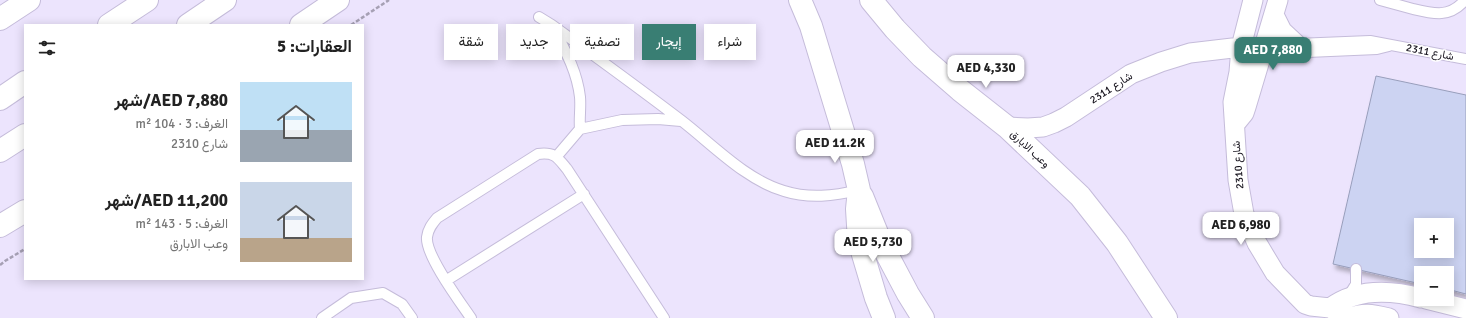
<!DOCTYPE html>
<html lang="ar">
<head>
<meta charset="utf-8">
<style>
  :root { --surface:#fff; --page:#f6f6f6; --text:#222; --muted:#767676; --accent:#397e73 }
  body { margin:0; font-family:Signika,Vazirmatn,sans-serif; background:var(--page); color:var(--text); direction:rtl; height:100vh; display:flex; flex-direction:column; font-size:15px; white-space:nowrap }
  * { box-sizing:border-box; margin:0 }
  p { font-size:13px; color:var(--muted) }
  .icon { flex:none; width:22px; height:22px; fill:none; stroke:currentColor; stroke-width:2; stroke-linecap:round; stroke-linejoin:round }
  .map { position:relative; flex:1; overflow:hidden; direction:ltr }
  .side { position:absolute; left:24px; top:24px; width:340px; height:256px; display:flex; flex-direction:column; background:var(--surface); border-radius:0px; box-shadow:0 2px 10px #0003; direction:rtl }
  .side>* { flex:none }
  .banner { position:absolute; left:376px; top:24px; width:380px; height:36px; direction:rtl; display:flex; gap:8px }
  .fabs { position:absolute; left:1414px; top:218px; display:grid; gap:8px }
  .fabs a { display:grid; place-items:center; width:40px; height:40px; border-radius:0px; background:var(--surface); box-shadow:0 2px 10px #0003; font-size:20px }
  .price { position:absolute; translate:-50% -34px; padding:0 9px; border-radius:8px; background:#fff; color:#222; font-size:13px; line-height:26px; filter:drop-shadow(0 1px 2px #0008) }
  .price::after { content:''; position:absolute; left:50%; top:24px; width:12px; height:9px; margin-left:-6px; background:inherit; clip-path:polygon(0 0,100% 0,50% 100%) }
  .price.selected { background:var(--accent); color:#fff }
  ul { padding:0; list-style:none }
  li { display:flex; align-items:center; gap:12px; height:100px; padding:0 12px }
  li span { display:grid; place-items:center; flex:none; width:112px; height:80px; border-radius:0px; color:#555 }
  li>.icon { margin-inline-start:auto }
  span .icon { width:48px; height:48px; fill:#fffc; stroke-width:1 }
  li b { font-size:17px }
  h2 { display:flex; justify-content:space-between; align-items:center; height:48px; padding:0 12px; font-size:17px }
  .pill { padding:0 14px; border-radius:0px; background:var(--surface); box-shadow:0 2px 10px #0003; font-size:14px; line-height:36px }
  .pill.selected { background:var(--accent); color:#fff }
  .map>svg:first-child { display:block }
  .building { fill:#ccd3f2; stroke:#989ebb; fill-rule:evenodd; filter:url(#shadow) }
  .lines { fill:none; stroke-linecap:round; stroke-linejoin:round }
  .service-casing { stroke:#c5bcda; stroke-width:12 }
  .minor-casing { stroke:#c5bcda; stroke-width:21 }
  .tertiary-casing { stroke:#c5bcda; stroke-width:24 }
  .secondary-casing { stroke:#c5bcda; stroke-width:24 }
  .trunk-casing { stroke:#c5bcda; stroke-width:24 }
  .path { stroke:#a6a0b4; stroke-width:2.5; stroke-dasharray:4 2; stroke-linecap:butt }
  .service { stroke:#fff; stroke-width:10 }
  .minor { stroke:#fff; stroke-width:19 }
  .tertiary { stroke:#fff; stroke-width:22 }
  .secondary { stroke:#fff; stroke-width:22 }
  .trunk { stroke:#fff; stroke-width:22 }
  .labels { text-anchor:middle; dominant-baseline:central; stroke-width:3; stroke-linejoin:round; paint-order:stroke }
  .street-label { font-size:11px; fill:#16131d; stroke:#fff }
</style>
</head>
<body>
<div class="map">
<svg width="1466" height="318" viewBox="0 0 1466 318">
  <defs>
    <filter id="shadow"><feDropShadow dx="2.5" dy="4.5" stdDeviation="2" flood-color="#0004"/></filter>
  </defs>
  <rect width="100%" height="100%" fill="#ece4fd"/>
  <path class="building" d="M 1376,76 L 1466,95 L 1466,294 L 1447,289 L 1447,273 L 1421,273 L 1421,284 L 1333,264 ZM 1421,225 L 1447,225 L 1447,251 L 1421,251 Z"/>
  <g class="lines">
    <defs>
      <path id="service" d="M 1380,0 C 1391,3 1402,6 1413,9 C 1434,14 1450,18 1465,0
        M 539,17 L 552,25 C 596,57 639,88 682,121 C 713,145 746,180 784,191 C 809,199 834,196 859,190
        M 553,27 C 565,50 577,71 580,97 C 581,108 579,118 580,129 L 557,156
        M 1263,50 L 1296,44 L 1370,41 L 1466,59
        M 1269,51 L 1284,53 L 1377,49 L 1389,46
        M 580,129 L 622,120 L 658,119 L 681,121
        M 447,280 L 584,194
        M 1348,297 L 1356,284 L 1356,269
        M 322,318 L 351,298 L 383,293 L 402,304 L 412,318
        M 471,318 C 460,302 425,255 427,237 C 428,229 432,224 437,218 L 538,154 C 555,152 557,157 567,169 L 664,318"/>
      <path id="minor" d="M 1253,0 L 1241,47 L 1239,72 L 1233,102 L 1238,180 L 1244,214 L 1257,243 L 1275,273 L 1305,304 L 1311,306 L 1330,308 L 1348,318 C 1365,312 1372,314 1389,318
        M 1274,15 L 1282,31 L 1296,44
        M 1235,124 L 1244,113 L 1246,107 L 1278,0
        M 1007,127 L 1028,128 L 1043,127 L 1054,123 L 1066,117 L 1131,74 L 1161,62 L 1190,53 L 1241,47 L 1263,50
        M 1426,299 L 1466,309
        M 1330,308 C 1357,288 1391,290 1421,298"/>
      <path id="tertiary" d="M 800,0 L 811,26 L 853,164 L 859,190 L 857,209 L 859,241 L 876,298 L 884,318
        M 871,0 L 895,29 L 922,57 L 960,90 L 1007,127 L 1080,196 L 1117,243 L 1166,318
        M 862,196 L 881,243 L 908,294 L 923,318"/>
      <path id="secondary" d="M 0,19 L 29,0
        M 301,25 L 338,0
        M 0,226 L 25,211"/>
      <path id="trunk" d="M 109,25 L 147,0
        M 188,25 L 225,0
        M 0,99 L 25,82
        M 0,151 L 25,135"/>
    </defs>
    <use href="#service" class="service-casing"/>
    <use href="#minor" class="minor-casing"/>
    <use href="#tertiary" class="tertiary-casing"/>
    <use href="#secondary" class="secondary-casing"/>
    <use href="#trunk" class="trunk-casing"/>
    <path class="path" d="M 351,25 L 389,0
      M 0,265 L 5,261 L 25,249"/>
    <use href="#service" class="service"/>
    <use href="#minor" class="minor"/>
    <use href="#tertiary" class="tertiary"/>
    <use href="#secondary" class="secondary"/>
    <use href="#trunk" class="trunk"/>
  </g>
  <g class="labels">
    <g class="street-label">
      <text transform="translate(1430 52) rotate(11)">شارع 2311</text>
      <text transform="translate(1111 88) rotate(-33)">شارع 2311</text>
      <text transform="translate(1030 149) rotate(43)">وعب الابارق</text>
      <text transform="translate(1238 165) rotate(-95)">شارع 2310</text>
    </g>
  </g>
</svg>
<div class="fabs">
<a>+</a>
<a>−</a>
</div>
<b class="price selected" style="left:1273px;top:71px">AED 7,880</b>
<b class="price" style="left:986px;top:89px">AED 4,330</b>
<b class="price" style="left:835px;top:164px">AED 11.2K</b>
<b class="price" style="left:1241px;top:246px">AED 6,980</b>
<b class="price" style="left:873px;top:263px">AED 5,730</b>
<div class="banner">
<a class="pill">شراء</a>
<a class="pill selected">إيجار</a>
<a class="pill">تصفية</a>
<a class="pill">جديد</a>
<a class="pill">شقة</a>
</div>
<section class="side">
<h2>العقارات: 5<svg class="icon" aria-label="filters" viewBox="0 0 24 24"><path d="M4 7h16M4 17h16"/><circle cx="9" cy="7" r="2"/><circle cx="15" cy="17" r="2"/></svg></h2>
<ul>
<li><span style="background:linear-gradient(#bfe0f5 60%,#9aa5b1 0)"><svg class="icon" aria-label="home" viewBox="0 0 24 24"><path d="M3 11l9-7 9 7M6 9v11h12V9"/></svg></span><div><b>AED 7,880/شهر</b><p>الغرف: 3 · 104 m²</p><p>شارع 2310</p></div></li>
<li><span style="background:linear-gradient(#c9d6e8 70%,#b9a48a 0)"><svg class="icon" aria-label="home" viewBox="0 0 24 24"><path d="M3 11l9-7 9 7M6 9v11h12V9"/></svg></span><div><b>AED 11,200/شهر</b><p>الغرف: 5 · 143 m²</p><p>وعب الابارق</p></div></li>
</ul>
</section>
</div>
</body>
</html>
